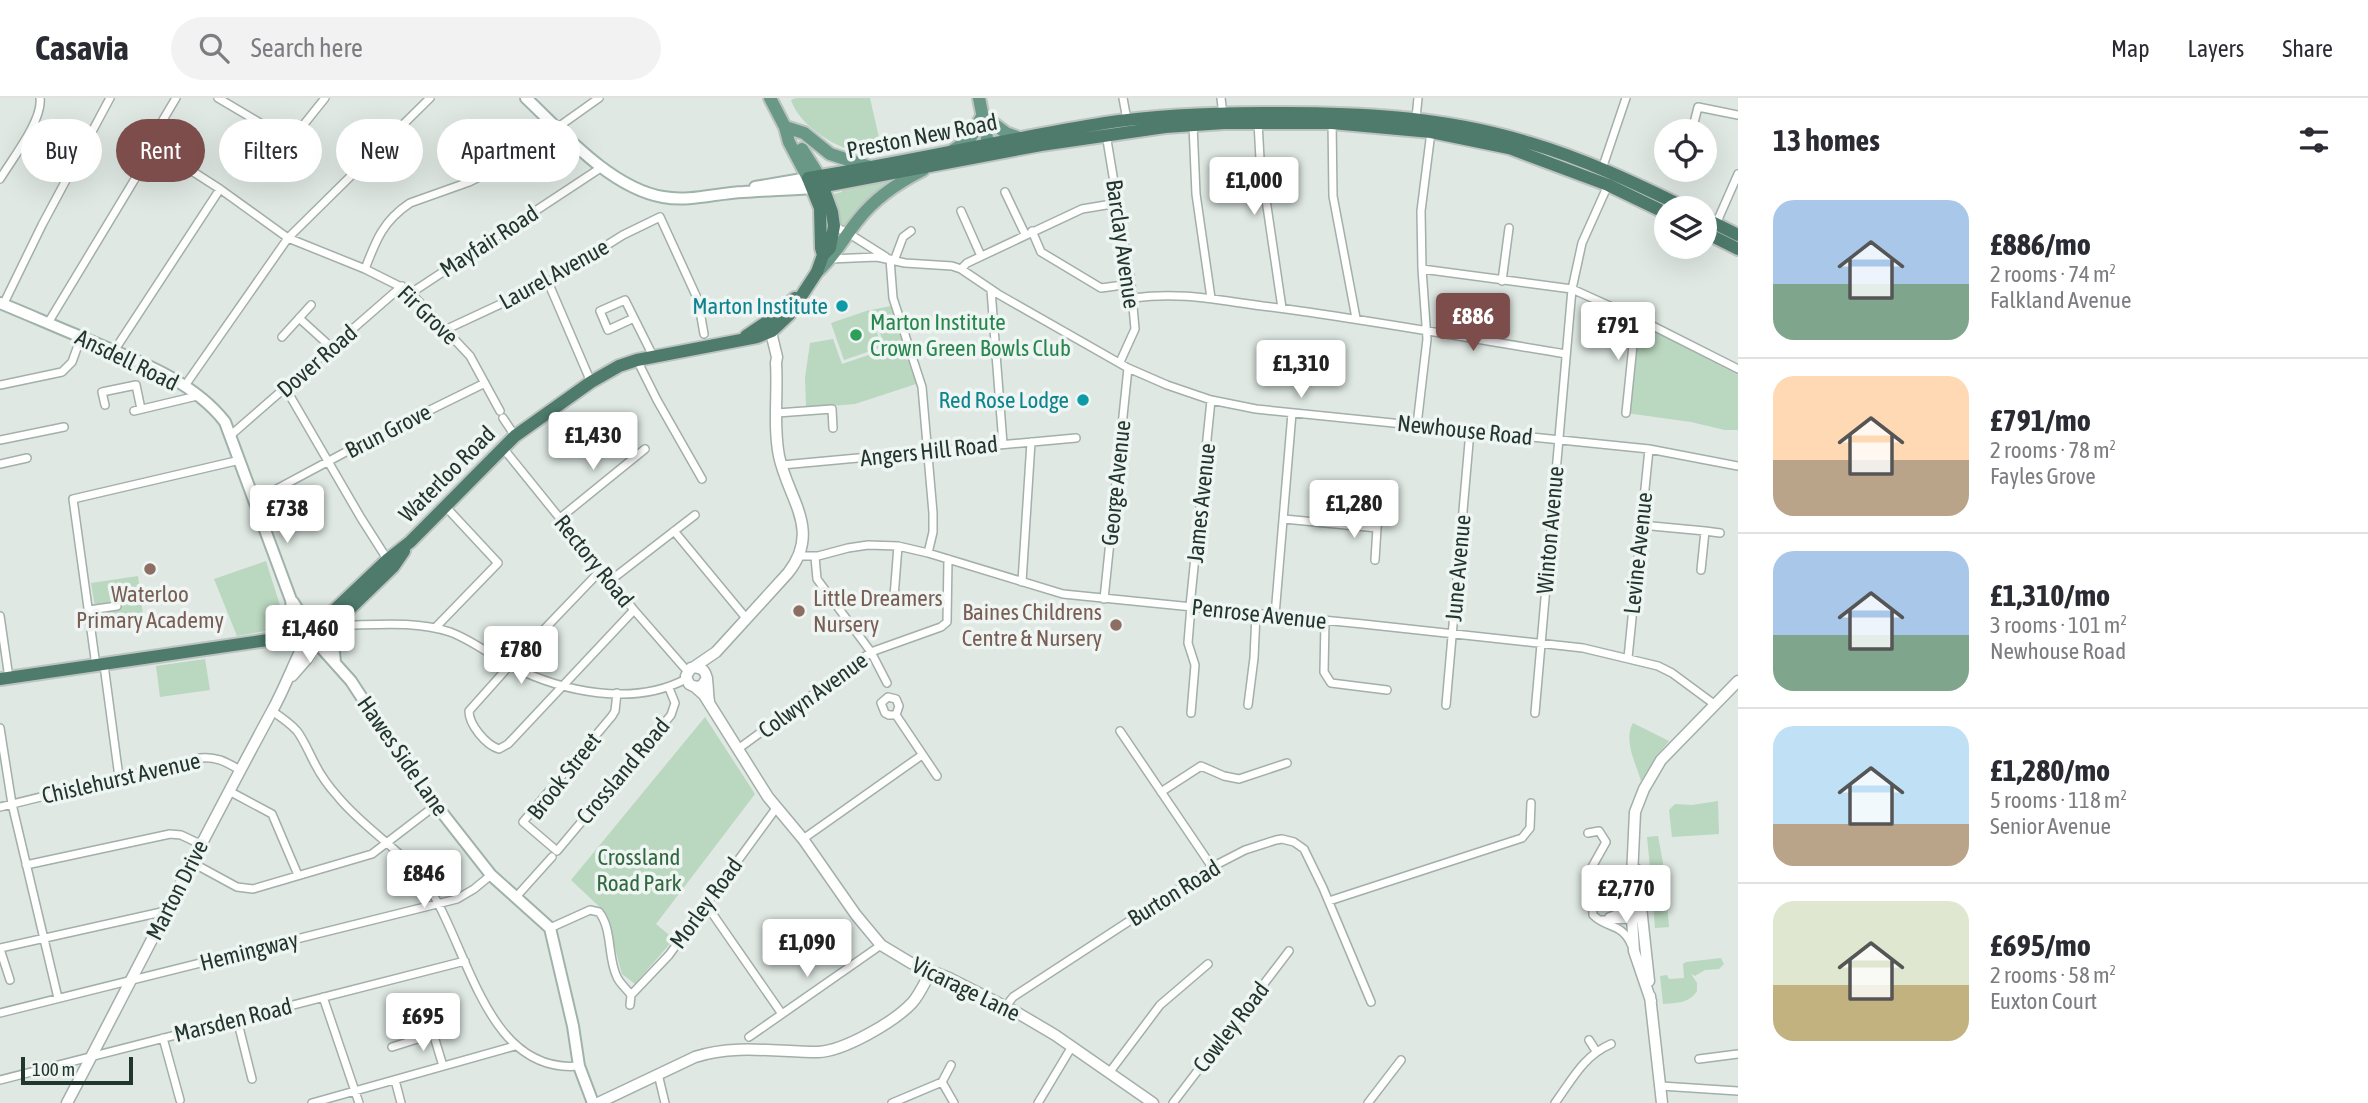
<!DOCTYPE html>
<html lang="en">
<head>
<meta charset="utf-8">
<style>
  :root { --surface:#fff; --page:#f2f2f3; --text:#2b2b33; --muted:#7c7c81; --line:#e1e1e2; --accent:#7c4d4a }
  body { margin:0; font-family:"Asap Condensed",sans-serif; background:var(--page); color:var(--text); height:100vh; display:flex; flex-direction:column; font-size:26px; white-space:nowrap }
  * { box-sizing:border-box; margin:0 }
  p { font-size:23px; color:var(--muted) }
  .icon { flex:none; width:38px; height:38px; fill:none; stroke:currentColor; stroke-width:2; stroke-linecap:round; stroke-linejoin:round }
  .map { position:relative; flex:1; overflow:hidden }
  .sheet { display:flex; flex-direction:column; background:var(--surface); width:630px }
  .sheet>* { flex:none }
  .banner { position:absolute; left:21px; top:21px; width:665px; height:63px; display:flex; gap:14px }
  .tools { position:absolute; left:1654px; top:21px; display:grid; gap:14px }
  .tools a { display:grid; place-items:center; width:63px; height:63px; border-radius:50%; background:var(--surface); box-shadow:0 7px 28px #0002; font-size:35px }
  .scale { position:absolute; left:21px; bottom:18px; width:112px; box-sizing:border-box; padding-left:7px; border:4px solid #22362f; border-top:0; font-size:19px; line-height:24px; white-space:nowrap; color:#22362f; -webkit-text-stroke:5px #eff5f2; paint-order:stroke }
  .price { position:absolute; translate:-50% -60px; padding:0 16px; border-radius:7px; background:#fff; color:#222; font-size:23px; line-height:46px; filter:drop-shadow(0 2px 4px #0008) }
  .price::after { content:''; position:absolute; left:50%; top:42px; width:21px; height:16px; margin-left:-10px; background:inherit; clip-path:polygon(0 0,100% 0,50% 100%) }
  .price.current { background:var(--accent); color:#fff }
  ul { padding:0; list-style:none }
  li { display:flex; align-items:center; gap:21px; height:175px; padding:0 35px }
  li+li { border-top:2px solid var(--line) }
  li span { display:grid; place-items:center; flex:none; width:196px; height:140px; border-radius:21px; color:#555 }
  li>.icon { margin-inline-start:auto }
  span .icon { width:84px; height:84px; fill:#fffc; stroke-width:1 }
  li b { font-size:30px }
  h2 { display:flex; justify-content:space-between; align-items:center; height:84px; padding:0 35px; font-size:30px }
  .tag { padding:0 24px; border-radius:32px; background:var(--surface); box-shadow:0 7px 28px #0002; font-size:24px; line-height:63px }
  .tag.current { background:var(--accent); color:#fff }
  header { display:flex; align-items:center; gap:42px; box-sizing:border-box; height:98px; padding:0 35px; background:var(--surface); border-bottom:2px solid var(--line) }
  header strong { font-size:33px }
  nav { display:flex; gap:38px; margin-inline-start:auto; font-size:24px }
  .search { width:490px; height:63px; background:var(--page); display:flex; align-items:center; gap:18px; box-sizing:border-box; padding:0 24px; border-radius:38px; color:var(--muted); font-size:26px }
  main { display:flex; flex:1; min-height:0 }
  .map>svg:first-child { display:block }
  .green { fill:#bad7bf }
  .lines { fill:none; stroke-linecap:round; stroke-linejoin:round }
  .minor-casing { stroke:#a3afa9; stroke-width:10 }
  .tertiary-casing { stroke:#a3afa9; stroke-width:13 }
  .secondary-casing { stroke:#a0b3aa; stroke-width:14 }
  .primary-casing { stroke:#bdc3c1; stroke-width:16 }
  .trunk-casing { stroke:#bdc3c1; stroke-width:16 }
  .minor { stroke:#fff; stroke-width:7 }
  .tertiary { stroke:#fff; stroke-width:10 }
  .secondary { stroke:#fff; stroke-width:10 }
  .primary { stroke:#699887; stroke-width:12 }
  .trunk { stroke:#4e7b6c; stroke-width:12 }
  .culture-dot { fill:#0f9aa8; stroke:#eff5f2; stroke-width:2.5 }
  .leisure-dot { fill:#2e9e5b; stroke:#eff5f2; stroke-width:2.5 }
  .education-dot { fill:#8d6e63; stroke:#eff5f2; stroke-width:2.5 }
  .labels { text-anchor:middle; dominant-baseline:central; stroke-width:7; stroke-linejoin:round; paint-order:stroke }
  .street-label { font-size:23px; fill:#22362f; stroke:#eff5f2 }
  .culture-label { font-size:23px; fill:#0d838f; stroke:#eff5f2; text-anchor:end }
  .leisure-label { font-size:23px; fill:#27864d; stroke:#eff5f2; text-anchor:start }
  .education-label { font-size:23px; fill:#785e54; stroke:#eff5f2 }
  .park-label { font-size:23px; fill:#326841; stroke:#eff5f2 }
</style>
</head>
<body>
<header>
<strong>Casavia</strong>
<div class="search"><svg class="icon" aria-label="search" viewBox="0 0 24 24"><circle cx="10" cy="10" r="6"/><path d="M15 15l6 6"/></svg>Search here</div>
<nav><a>Map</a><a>Layers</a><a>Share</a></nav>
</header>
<main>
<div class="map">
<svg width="1738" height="1005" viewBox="0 0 1738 1005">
  <rect width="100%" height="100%" fill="#dfe8e3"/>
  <path class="green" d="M 796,0 L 870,0 L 882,53 C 877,53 871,55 865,55 C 839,53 799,28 791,2 Z
    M 897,80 L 845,131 L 836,127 L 830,97 L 842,94 L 842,90 Z
    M 891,208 L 916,286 L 855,306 L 806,310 L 805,280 L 810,245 L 833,241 L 842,266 L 886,251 L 871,212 Z
    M 869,212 L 882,249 L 844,262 L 831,225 Z
    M 1641,227 L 1738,277 L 1738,332 L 1725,332 L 1691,324 L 1626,315 L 1633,247 Z
    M 266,463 L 284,520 L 283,530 L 237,538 L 214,481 Z
    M 138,478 L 144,524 L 98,527 L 91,485 Z
    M 205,561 L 210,592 L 160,599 L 156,568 Z
    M 705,619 L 755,696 L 656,826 L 674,841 L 635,886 L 622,876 L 605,814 L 571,782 Z
    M 1633,625 L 1669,643 L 1657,657 L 1641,683 C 1636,665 1623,643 1633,625 Z
    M 1718,703 L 1719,736 L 1672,739 L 1669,712 L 1675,706 L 1692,707 Z
    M 1658,738 L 1663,765 L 1662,774 L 1660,776 L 1661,789 L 1652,790 L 1647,739 Z
    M 1666,792 L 1669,829 L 1655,830 L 1652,793 Z
    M 1721,860 L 1724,866 L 1719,871 L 1705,872 L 1695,878 L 1691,876 L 1697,885 L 1697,893 C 1690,905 1676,905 1663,906 L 1660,878 L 1667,877 L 1669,881 L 1684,880 L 1683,866 L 1686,864 Z"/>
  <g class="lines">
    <defs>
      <path id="minor" d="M 218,0 L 277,35 L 289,38 L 297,35 L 325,0
        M 1123,0 L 1127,22
        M 1221,0 L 1223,17
        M 1416,20 L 1418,0
        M 1332,22 L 1333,98 L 1356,220
        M 1258,24 L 1260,61 L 1282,210
        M 1193,27 L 1196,96 L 1211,200
        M 1692,33 L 1698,9 L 1738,17
        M 1106,36 L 1131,186 L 1135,231 L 1120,264
        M 153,48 L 220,91 L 288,140 L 365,171 L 409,193 L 470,258 L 500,313
        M 1602,71 L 1626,0
        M 0,81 C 12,61 43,22 40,0
        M 1005,94 L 1025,136
        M 961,113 L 981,158
        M 1716,126 L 1738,76
        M 833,128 L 848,135 L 886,159
        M 1032,133 L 1041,154 L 1101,190 L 1131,186
        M 830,161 L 877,159 L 905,165 L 952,168 L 961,171 L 998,196 L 1128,270 L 1167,287 L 1211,302 L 1256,311 L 1649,351 L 1738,368
        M 890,161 L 893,200 L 922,289 L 933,415 L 933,434 L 928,455
        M 894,163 L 903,139 L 911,133
        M 365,171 C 376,142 383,123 410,105 L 469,84 L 509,64 L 599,0
        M 961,171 L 967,165 L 1082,111 L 1118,105
        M 1422,171 L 1572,191 L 1643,223 L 1738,271
        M 1502,183 L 1509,130
        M 548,184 L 591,284
        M 991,192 L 1003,346
        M 411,195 L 602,69
        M 1133,200 C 1184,193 1220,203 1271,209 C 1370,222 1468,240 1566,256
        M 3,207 L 42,127 L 110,0
        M 299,220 L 332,250
        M 634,220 L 608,232 L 600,213 L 625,202 L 653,258
        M 48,225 L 150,56 L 154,37 L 176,0
        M 447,231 L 548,184 L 623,137 L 660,119 L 698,202 L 704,236
        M 282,239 L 311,207
        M 114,253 L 220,91
        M 637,262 L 657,302 L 702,381
        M 0,287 L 62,274 L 72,264 L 81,239
        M 184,289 L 288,140 L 430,0
        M 286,291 L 361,420 L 389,464
        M 105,307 L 102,294 L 136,287 L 141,311
        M 134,313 L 197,298
        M 777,315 L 832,311 L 833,330
        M 1626,315 L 1633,247 L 1643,223
        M 503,320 L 515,338
        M 1417,327 L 1427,241 L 1422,171 L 1421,113 L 1431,34
        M 231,337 L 402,188
        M 0,342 L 64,329
        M 503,350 L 634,512 L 688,574
        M 0,366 L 27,360
        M 782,367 L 1076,340
        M 256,402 L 357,348 L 485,285
        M 560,420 L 645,351
        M 1284,421 L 1377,430 L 1381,402
        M 1641,427 L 1705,433 L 1701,472
        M 674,433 L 746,520
        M 1705,433 L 1720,435
        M 798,458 L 818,458 L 848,450 L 868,447 L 898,448 L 928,455 L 1063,496 L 1363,526 L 1583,550 L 1658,568 L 1672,575 L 1714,606
        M 815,459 L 817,481 L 871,554 L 887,585
        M 1375,462 L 1377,430
        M 602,471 L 510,567 L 469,613 C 469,627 486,647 499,651 L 508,646 L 634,512
        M 611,482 L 695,417
        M 1022,484 L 1031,344
        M 894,499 L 898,448
        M 1104,501 L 1128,270
        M 1190,508 L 1211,302
        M 89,512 L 117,508
        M 1275,517 L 1292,315
        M 0,518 L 9,580
        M 1325,523 L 1324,574 L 1331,585 L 1387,592
        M 354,527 C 386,526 419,524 450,534 C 472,542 490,557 511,568 C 563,594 633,609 686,581
        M 435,530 L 498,465 L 445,408
        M 1628,560 L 1649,351
        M 104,567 L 119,679
        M 96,568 L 73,401 L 240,362
        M 617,595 L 615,613 L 612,618 L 523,724 L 557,753 L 671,617 L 675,605 L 669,590
        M 1248,607 L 1254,560 L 1256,516
        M 1446,607 L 1470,333
        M 272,613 C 281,619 290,625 297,633 C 304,642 309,655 315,666 C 321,678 330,690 339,700 C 364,730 401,752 423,781 C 468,841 483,977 579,968
        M 1191,615 L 1195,567 L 1188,545 L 1191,508
        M 1535,615 L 1572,191 L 1582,145 L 1608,87
        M 896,617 L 899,608 L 896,601 L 888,599 L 881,605 L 885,615 L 889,617 L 896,617 L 937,678
        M 0,630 L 12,706 L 58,900
        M 1120,633 L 1212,769
        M 738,651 L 871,554 L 941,529 L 947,524 L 948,461
        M 229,693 L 272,716 L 298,777
        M 1161,694 L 1201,668 L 1224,678 L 1239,681 L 1287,665
        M 0,709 L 200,660 C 216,658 226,664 240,672
        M 1588,735 L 1599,733 L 1606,744 L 1592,769 L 1593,817 C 1607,831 1622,825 1631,846
        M 803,741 L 922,657
        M 191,764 L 237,789 L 253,791 L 372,756 L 436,707
        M 26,767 L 170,736 L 181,737 L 200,746
        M 516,799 L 552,759
        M 1329,803 L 1522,740 L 1530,730 L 1531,705
        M 705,805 L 782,916
        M 1609,819 L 1619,815 L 1631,800
        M 1602,822 L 1636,821
        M 550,830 L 590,812 L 599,814 C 613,832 607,859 617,879 C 620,886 627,891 631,897 L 630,907
        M 0,850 L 166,813
        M 0,851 L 10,882
        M 631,897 L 669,857 L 777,709
        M 323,899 L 359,1005
        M 1006,908 L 1013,899 L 1212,769 L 1245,752 L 1276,742 L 1282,741 L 1294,744 L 1304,751 L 1323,790 L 1371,904
        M 0,915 L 457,801 L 474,791 L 491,777
        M 237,921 L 252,981
        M 433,935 L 443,968
        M 749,939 L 881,847
        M 163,940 L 180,1002
        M 1589,942 L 1596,953
        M 392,949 L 446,932
        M 1699,961 L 1738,956
        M 951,967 L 942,984 L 954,1005
        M 1109,975 L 1160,907 L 1208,866
        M 658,976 L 665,1005
        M 0,982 L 465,863
        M 395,982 L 401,1005
        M 1661,988 L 1738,993
        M 312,1005 L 515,948
        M 892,1005 L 942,984
        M 1038,1005 L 1071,950
        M 1173,1005 L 1289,853
        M 1368,1005 L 1401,962
        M 1555,1005 C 1572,982 1583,958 1611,946"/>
      <path id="tertiary" d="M 694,569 L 716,554 L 788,475 C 822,432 788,401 779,358 C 773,328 778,295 776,265 L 777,259 L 769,226
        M 292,578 L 306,562 L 316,543
        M 707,580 L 702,588 L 695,589 L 689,586 L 686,578 L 691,570 C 712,566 706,589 709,603
        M 695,589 L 704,597 L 768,699 L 803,741 L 856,817 L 881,847 L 911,865 L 949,880 L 1016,914 L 1055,937 L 1153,1005
        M 1637,772 L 1649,883
        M 1650,898 L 1662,1005
        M 1651,903 L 1634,853 L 1633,837 L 1631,800 L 1635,714 L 1644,691 L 1661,662 L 1738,583
        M 67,1005 C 136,874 202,742 272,613 C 286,588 295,561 309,536
        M 598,1005 L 695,959 C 735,946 777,954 818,954 C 844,953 894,924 912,905 C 920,896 925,884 931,873"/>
      <path id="secondary" d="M 526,0 C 563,35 611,90 663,99 C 690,104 717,95 743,94 C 767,92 790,92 813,90
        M 755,89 L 808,80
        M 0,205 C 27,216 54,228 81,239 C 130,260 191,280 225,324 L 291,502 C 292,515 296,530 309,536 L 351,583 L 411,675 L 491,777 L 550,830 L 573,928 L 579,968 L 593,1005
        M 293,504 L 309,529 L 309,536
        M 335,565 L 333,541 L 342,520"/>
      <path id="primary" d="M 770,0 L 785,29 L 789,44 L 808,80
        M 979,0 L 990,55
        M 982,17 L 1006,35 L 1022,41
        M 785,29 L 804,35 L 830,56 L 870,69
        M 802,51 L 819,78
        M 952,53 L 970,41 L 982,18
        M 817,174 C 834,159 844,139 858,122 C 875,100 899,84 923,72"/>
      <path id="trunk" d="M 819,89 L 1041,47 L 1165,29 L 1224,25 L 1332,25 L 1431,34 L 1509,50 L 1608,87 L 1666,115
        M 1704,120 L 1738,137
        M 1704,134 L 1738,151
        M 823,157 L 821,150 L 820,110 L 808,80 C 908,64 1006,41 1105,25 C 1157,17 1210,15 1263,15 C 1353,14 1443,18 1530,45 C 1584,61 1635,85 1686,110
        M 746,238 L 774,219 L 795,200
        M 300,540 L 316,543 L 325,535 L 393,469 L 404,453
        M 0,581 L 309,536 L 387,462 L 410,444 L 515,338 L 591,284 L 619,268 L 637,262 L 757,239 L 772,233 L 789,217 L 817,174 L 823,157 L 830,150 L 834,128 L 832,114 L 819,78"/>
    </defs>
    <use href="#minor" class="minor-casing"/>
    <use href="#tertiary" class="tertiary-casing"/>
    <use href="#secondary" class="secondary-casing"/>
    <use href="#primary" class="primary-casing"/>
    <use href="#trunk" class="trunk-casing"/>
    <use href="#minor" class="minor"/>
    <use href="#tertiary" class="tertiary"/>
    <use href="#secondary" class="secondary"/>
    <use href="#primary" class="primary"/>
    <use href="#trunk" class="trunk"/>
  </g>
  <g class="culture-dot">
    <circle cx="842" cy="208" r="7"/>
    <circle cx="1083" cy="302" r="7"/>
  </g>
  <circle class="leisure-dot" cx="856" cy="237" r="7"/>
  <g class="education-dot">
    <circle cx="150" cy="471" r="7"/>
    <circle cx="799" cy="513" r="7"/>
    <circle cx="1116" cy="527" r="7"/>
  </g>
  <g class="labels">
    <g class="street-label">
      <text transform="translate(922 38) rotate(-11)">Preston New Road</text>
      <text transform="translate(489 143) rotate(-33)">Mayfair Road</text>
      <text transform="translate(1123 146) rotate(82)">Barclay Avenue</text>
      <text transform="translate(554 176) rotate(-29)">Laurel Avenue</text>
      <text transform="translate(428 217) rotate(44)">Fir Grove</text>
      <text transform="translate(127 262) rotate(26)">Ansdell Road</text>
      <text transform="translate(317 263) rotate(-41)">Dover Road</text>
      <text transform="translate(1465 332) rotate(6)">Newhouse Road</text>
      <text transform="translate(388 333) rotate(-27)">Brun Grove</text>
      <text transform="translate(929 353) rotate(-6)">Angers Hill Road</text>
      <text transform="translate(447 376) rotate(-45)">Waterloo Road</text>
      <text transform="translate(1116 385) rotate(-84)">George Avenue</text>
      <text transform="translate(1201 405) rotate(-84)">James Avenue</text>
      <text transform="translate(1550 432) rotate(-85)">Winton Avenue</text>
      <text transform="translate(1638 455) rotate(-84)">Levine Avenue</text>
      <text transform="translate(594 463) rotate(51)">Rectory Road</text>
      <text transform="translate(1458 470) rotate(-85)">June Avenue</text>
      <text transform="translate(1259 516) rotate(6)">Penrose Avenue</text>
      <text transform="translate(813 597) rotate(-36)">Colwyn Avenue</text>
      <text transform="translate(403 658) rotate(55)">Hawes Side Lane</text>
      <text transform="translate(623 673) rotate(-50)">Crossland Road</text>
      <text transform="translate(564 678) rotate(-52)">Brook Street</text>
      <text transform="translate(121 680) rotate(-13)">Chislehurst Avenue</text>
      <text transform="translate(177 792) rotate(-63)">Marton Drive</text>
      <text transform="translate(1174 795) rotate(-32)">Burton Road</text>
      <text transform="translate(706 805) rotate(-54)">Morley Road</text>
      <text transform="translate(249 853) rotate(-14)">Hemingway</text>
      <text transform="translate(966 891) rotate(26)">Vicarage Lane</text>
      <text transform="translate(233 922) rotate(-14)">Marsden Road</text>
      <text transform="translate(1231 929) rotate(-52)">Cowley Road</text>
    </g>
    <g class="culture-label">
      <text x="828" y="208">Marton Institute</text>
      <text x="1069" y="302">Red Rose Lodge</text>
    </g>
    <g class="leisure-label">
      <text x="870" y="224">Marton Institute<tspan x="870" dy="26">Crown Green Bowls Club</tspan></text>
    </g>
    <g class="education-label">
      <text x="150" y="496">Waterloo<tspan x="150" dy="26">Primary Academy</tspan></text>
      <text x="813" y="500" text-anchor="start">Little Dreamers<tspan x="813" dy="26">Nursery</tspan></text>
      <text x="1102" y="514" text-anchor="end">Baines Childrens<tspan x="1102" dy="26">Centre &amp; Nursery</tspan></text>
    </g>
    <g class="park-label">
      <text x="639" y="759">Crossland<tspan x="639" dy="26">Road Park</tspan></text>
    </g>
  </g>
</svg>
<div class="tools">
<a><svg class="icon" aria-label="locate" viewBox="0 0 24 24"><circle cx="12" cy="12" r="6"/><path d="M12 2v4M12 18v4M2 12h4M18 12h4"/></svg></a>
<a><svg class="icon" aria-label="layers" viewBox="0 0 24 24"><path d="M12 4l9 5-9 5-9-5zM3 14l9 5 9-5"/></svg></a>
</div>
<div class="scale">100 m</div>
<b class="price" style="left:1254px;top:119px">£1,000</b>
<b class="price current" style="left:1473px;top:255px">£886</b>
<b class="price" style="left:1618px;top:264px">£791</b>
<b class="price" style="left:1301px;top:302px">£1,310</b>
<b class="price" style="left:593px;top:374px">£1,430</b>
<b class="price" style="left:1354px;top:442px">£1,280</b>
<b class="price" style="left:287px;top:447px">£738</b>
<b class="price" style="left:310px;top:567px">£1,460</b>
<b class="price" style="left:521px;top:588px">£780</b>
<b class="price" style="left:424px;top:812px">£846</b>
<b class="price" style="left:1626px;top:827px">£2,770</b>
<b class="price" style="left:807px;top:881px">£1,090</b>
<b class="price" style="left:423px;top:955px">£695</b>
<div class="banner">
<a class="tag">Buy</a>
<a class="tag current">Rent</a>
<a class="tag">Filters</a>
<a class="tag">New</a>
<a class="tag">Apartment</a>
</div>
</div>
<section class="sheet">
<h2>13 homes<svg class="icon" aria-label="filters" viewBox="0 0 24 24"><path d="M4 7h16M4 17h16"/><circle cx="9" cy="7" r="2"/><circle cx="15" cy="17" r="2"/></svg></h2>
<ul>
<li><span style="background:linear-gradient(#a9c7e8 60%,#7fa58c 0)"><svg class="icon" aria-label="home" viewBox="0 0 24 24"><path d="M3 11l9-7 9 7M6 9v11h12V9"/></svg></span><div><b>£886/mo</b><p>2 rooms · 74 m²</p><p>Falkland Avenue</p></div></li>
<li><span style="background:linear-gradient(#ffd9b3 60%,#b9a48a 0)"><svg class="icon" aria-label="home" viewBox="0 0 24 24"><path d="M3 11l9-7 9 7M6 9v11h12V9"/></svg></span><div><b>£791/mo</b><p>2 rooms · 78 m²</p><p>Fayles Grove</p></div></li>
<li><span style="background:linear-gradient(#a9c7e8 60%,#7fa58c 0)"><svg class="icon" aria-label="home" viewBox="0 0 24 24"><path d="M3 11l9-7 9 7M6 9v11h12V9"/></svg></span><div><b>£1,310/mo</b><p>3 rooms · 101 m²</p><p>Newhouse Road</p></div></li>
<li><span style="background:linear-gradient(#bfe0f5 70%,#b9a48a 0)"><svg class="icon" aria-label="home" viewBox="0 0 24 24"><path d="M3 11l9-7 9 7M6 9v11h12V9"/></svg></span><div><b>£1,280/mo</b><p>5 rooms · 118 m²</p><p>Senior Avenue</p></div></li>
<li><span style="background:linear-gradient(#dfe7d0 60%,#c2b280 0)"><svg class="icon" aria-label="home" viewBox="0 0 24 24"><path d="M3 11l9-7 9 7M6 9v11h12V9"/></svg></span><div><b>£695/mo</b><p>2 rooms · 58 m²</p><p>Euxton Court</p></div></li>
</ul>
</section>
</main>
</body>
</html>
